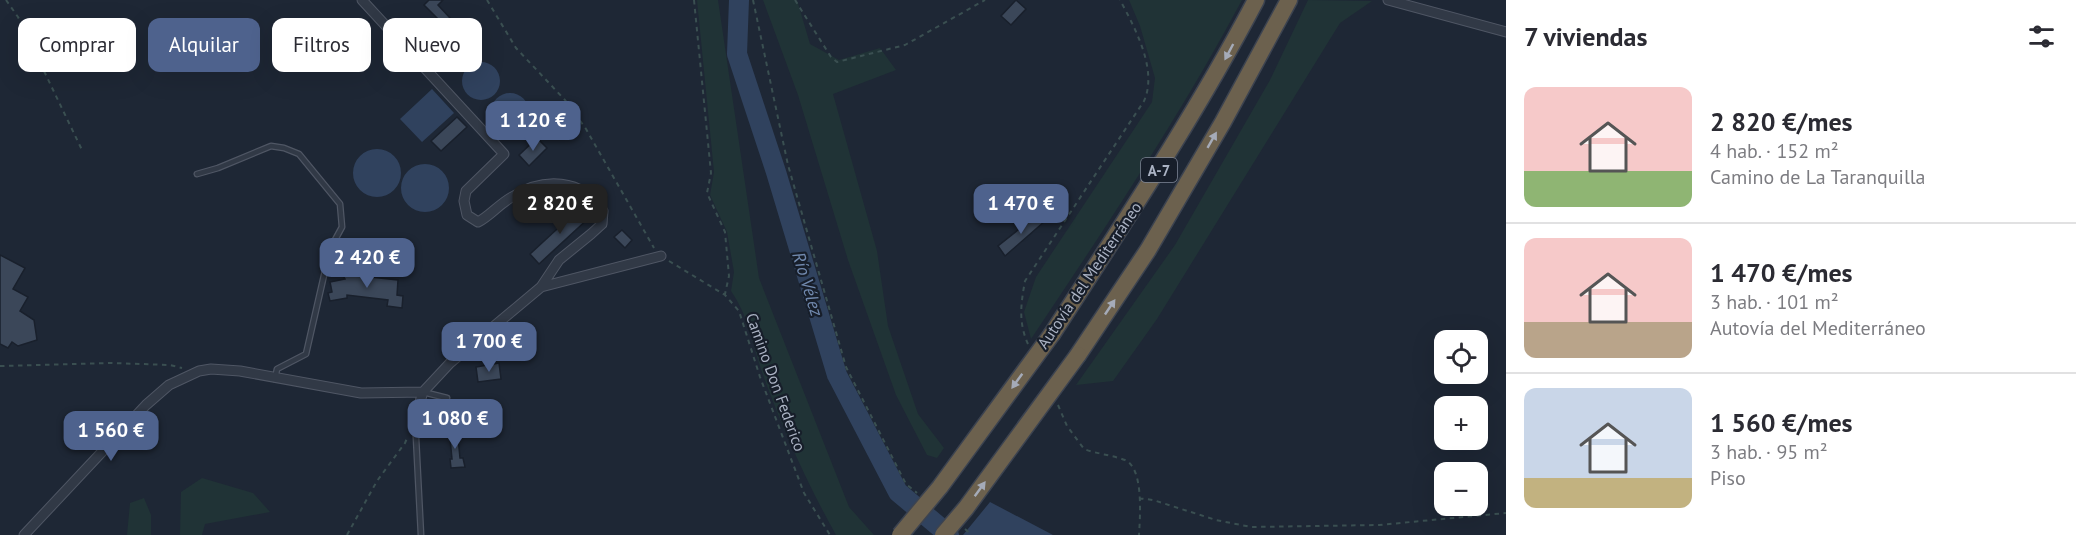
<!DOCTYPE html>
<html lang="es">
<head>
<meta charset="utf-8">
<style>
  :root { --surface:#fff; --page:#f7f7f7; --text:#2b2b33; --muted:#7c7c81; --line:#e1e1e2; --accent:#4e628d }
  body { margin:0; font-family:"PT Sans",sans-serif; background:var(--page); color:var(--text); height:100vh; display:flex; flex-direction:column; font-size:22px; white-space:nowrap }
  * { box-sizing:border-box; margin:0 }
  p { font-size:20px; color:var(--muted) }
  .icon { flex:none; width:33px; height:33px; fill:none; stroke:currentColor; stroke-width:2; stroke-linecap:round; stroke-linejoin:round }
  .map { position:relative; flex:1; overflow:hidden }
  .side { display:flex; flex-direction:column; background:var(--surface); width:570px }
  .side>* { flex:none }
  .top-card { position:absolute; left:18px; top:18px; width:570px; height:54px; display:flex; gap:12px }
  .fabs { position:absolute; left:1434px; top:330px; display:grid; gap:12px }
  .fabs a { display:grid; place-items:center; width:54px; height:54px; border-radius:12px; background:var(--surface); box-shadow:0 6px 24px #0002; font-size:30px }
  .price { position:absolute; translate:-50% -51px; padding:0 14px; border-radius:12px; background:var(--accent); color:#fff; font-size:20px; line-height:39px; filter:drop-shadow(0 2px 3px #0008) }
  .price::after { content:''; position:absolute; left:50%; top:36px; width:18px; height:14px; margin-left:-9px; background:inherit; clip-path:polygon(0 0,100% 0,50% 100%) }
  .price.selected { background:#222; color:#fff }
  ul { padding:0; list-style:none }
  li { display:flex; align-items:center; gap:18px; height:150px; padding:0 18px }
  li+li { border-top:2px solid var(--line) }
  li span { display:grid; place-items:center; flex:none; width:168px; height:120px; border-radius:12px; color:#555 }
  li>.icon { margin-inline-start:auto }
  span .icon { width:72px; height:72px; fill:#fffc; stroke-width:1 }
  li b { font-size:26px }
  h2 { display:flex; justify-content:space-between; align-items:center; height:72px; padding:0 18px; font-size:26px }
  .pill { padding:0 21px; border-radius:12px; background:var(--surface); box-shadow:0 6px 24px #0002; font-size:21px; line-height:54px }
  .pill.selected { background:var(--accent); color:#fff }
  main { display:flex; flex:1; min-height:0 }
  .map>svg:first-child { display:block }
  .green { fill:#203336 }
  .water { fill:#30425e }
  .lines { fill:none; stroke-linecap:round; stroke-linejoin:round }
  .river { stroke:#30425e; stroke-width:20 }
  .building { fill:#3b4759; stroke:#19202c; stroke-width:1.5 }
  .lane-casing { stroke:#4f5664; stroke-width:7 }
  .street-casing { stroke:#4f5664; stroke-width:11 }
  .highway-casing { stroke:#3c4350; stroke-width:19 }
  .path { stroke:#3a4f51; stroke-width:2; stroke-dasharray:4.5 4.5; stroke-linecap:butt }
  .lane { stroke:#313946; stroke-width:4.5 }
  .street { stroke:#313946; stroke-width:9 }
  .highway { stroke:#6c614e; stroke-width:16 }
  .highway-bridge-casing { stroke:#3c4350; stroke-width:19; stroke-linecap:butt }
  .highway-bridge { stroke:#6c614e; stroke-width:16 }
  .oneway { fill:#a5abb8 }
  .labels { text-anchor:middle; dominant-baseline:central; stroke-width:4.5; stroke-linejoin:round; paint-order:stroke }
  .shield { fill:#171e2a; stroke:#7f8696; stroke-width:1.5 }
  .shield-label { font-size:15px; font-weight:bold; fill:#abb3c4 }
  .street-label { font-size:16px; fill:#abb3c4; stroke:#171e2a }
  .water-label { font-size:18px; font-style:italic; fill:#7189ae; stroke:#171e2a }
</style>
</head>
<body>
<main>
<div class="map">
<svg width="1506" height="535" viewBox="0 0 1506 535">
  <rect width="100%" height="100%" fill="#1e2735"/>
  <path class="green" d="M 697,0 L 718,0 L 759,278 L 849,507 L 874,535 L 836,535 C 807,483 782,428 762,372 C 752,343 749,317 731,291 L 734,272 L 727,232 L 710,195 L 714,172 Z
    M 763,0 L 797,0 L 810,44 L 839,60 L 880,48 L 896,70 L 833,94 L 877,251 L 888,326 L 918,414 L 944,448 L 937,458 L 927,455 L 896,395 L 848,260 L 798,95 Z
    M 1129,0 L 1242,0 C 1179,118 1105,228 1031,339 L 1024,312 L 1036,277 L 1152,102 L 1155,78 L 1140,26 Z
    M 1308,0 L 1372,1 L 1340,23 L 1157,319 L 1113,381 L 1076,385 L 1175,245 L 1270,80 Z
    M 202,478 L 253,493 L 270,512 L 205,524 L 202,535 L 180,535 L 181,492 Z
    M 144,498 L 151,515 L 151,535 L 127,535 L 130,503 Z"/>
  <path class="water" d="M462 81a19 19 0 1 1 38 0a19 19 0 1 1-38 0Z
    M 432,89 L 454,113 L 422,142 L 400,119 Z
    M491 112a19 19 0 1 1 38 0a19 19 0 1 1-38 0Z
    M353 173a24 24 0 1 1 48 0a24 24 0 1 1-48 0Z
    M401 188a24 24 0 1 1 48 0a24 24 0 1 1-48 0Z
    M 990,502 L 1053,535 L 963,535 Z"/>
  <g class="lines">
    <path class="river" d="M 739,0 L 737,54 L 776,172 L 837,375 L 898,492 L 949,535"/>
  </g>
  <path class="building" d="M 429,0 L 443,0 L 438,5 L 474,44 L 468,50 L 458,41 L 452,46 L 436,29 L 442,23 L 424,5 Z
    M 1016,0 L 1026,9 L 1011,25 L 1001,16 Z
    M 457,117 L 467,127 L 441,151 L 431,141 Z
    M 537,138 L 547,148 L 529,166 L 519,155 Z
    M 1038,185 L 1048,196 L 1039,204 L 1029,193 Z
    M 582,206 L 591,216 L 539,264 L 530,254 Z
    M 1038,214 L 1045,221 L 1005,256 L 998,246 Z
    M 622,230 L 632,240 L 625,248 L 614,237 Z
    M 358,242 L 371,261 L 341,273 L 332,259 Z
    M 0,255 L 25,268 L 13,289 L 28,297 L 20,311 L 34,320 L 37,340 L 18,346 L 12,342 L 8,348 L 0,344 Z
    M 342,274 L 398,280 L 397,295 L 403,296 L 402,308 L 387,306 L 388,300 L 347,295 L 347,298 L 330,301 L 328,293 L 332,292 L 330,282 L 345,279 Z
    M 499,363 L 501,379 L 478,382 L 476,367 Z
    M 457,427 L 460,458 L 463,458 L 465,467 L 451,468 L 450,459 L 452,459 L 449,428 Z"/>
  <g class="lines">
    <defs>
      <path id="lane" d="M 197,174 L 218,168 L 271,146 L 284,148 L 299,154 L 340,204 L 342,227 L 330,249 L 306,354 L 277,369 L 275,379
        M 423,392 L 447,398
        M 415,418 L 421,535"/>
      <path id="street" d="M 362,0 L 504,154 L 466,191 L 464,201 L 467,215 L 478,222 C 490,216 499,204 512,197 C 543,177 582,178 603,211 L 602,224 L 591,234 L 559,260 L 541,287
        M 1388,0 L 1506,32
        M 415,418 L 423,392 L 450,363 L 541,287 L 661,256
        M 24,535 L 146,405 L 169,385 L 199,371 L 211,369 L 240,371 L 361,393 L 423,392"/>
      <path id="highway" d="M 1052,334 C 1123,224 1195,116 1256,0
        M 1078,355 L 1148,250 L 1223,122 L 1289,0"/>
    </defs>
    <use href="#lane" class="lane-casing"/>
    <use href="#street" class="street-casing"/>
    <use href="#highway" class="highway-casing"/>
    <path class="path" d="M 6,0 L 18,17 L 82,150
      M 487,0 L 516,48 L 565,100 L 586,129 L 654,248
      M 694,0 L 711,173 L 707,193 L 725,232 L 729,276 L 725,294
      M 753,0 L 788,165 L 846,367 L 906,484 L 917,493
      M 795,0 L 831,57 L 837,62 L 905,45 L 985,0
      M 669,261 L 725,295 L 739,311 L 760,377 L 804,493 L 830,535
      M 1028,344 C 1018,322 1021,303 1025,281 L 1144,101 C 1158,70 1135,28 1120,0
      M 0,366 L 111,363 L 170,365 L 182,368
      M 1058,405 L 1067,426 L 1084,449 C 1097,454 1112,455 1125,460 C 1144,468 1140,517 1139,535
      M 1139,498 L 1153,500 L 1216,520 L 1251,527 L 1379,525 L 1506,513
      M 965,529 L 972,535
      M 347,535 L 377,481 L 405,443 L 408,436"/>
    <use href="#lane" class="lane"/>
    <use href="#street" class="street"/>
    <use href="#highway" class="highway"/>
    <defs>
      <path id="highway-bridge" d="M 900,535 L 940,487 L 1052,334
        M 943,535 L 966,508 L 1078,355"/>
    </defs>
    <use href="#highway-bridge" class="highway-bridge-casing"/>
    <use href="#highway-bridge" class="highway-bridge"/>
  </g>
  <defs><path id="oneway-solid" d="M-6-.8H1V-3.2L6.5 0L1 3.2V.8H-6Z" transform="scale(1.5)"/></defs>
  <g class="oneway">
    <use href="#oneway-solid" transform="translate(1229 52) rotate(118)"/>
    <use href="#oneway-solid" transform="translate(1212 140) rotate(-60)"/>
    <use href="#oneway-solid" transform="translate(1110 307) rotate(-56)"/>
    <use href="#oneway-solid" transform="translate(1017 381) rotate(126)"/>
    <use href="#oneway-solid" transform="translate(980 489) rotate(-54)"/>
  </g>
  <g class="labels">
    <rect class="shield" x="1141" y="158" width="36" height="24" rx="4.5"/>
    <g class="shield-label">
      <text x="1159" y="170">A-7</text>
    </g>
    <g class="street-label">
      <text transform="translate(1089 275) rotate(-56)">Autovía del Mediterráneo</text>
      <text transform="translate(776 382) rotate(70)">Camino Don Federico</text>
    </g>
    <g class="water-label">
      <text transform="translate(808 284) rotate(73)">Río Vélez</text>
    </g>
  </g>
</svg>
<div class="fabs">
<a><svg class="icon" aria-label="locate" viewBox="0 0 24 24"><circle cx="12" cy="12" r="6"/><path d="M12 2v4M12 18v4M2 12h4M18 12h4"/></svg></a>
<a>+</a>
<a>−</a>
</div>
<b class="price" style="left:533px;top:152px">1 120 €</b>
<b class="price selected" style="left:560px;top:235px">2 820 €</b>
<b class="price" style="left:1021px;top:235px">1 470 €</b>
<b class="price" style="left:367px;top:289px">2 420 €</b>
<b class="price" style="left:489px;top:373px">1 700 €</b>
<b class="price" style="left:455px;top:450px">1 080 €</b>
<b class="price" style="left:111px;top:462px">1 560 €</b>
<div class="top-card">
<a class="pill">Comprar</a>
<a class="pill selected">Alquilar</a>
<a class="pill">Filtros</a>
<a class="pill">Nuevo</a>
</div>
</div>
<section class="side">
<h2>7 viviendas<svg class="icon" aria-label="filters" viewBox="0 0 24 24"><path d="M4 7h16M4 17h16"/><circle cx="9" cy="7" r="2"/><circle cx="15" cy="17" r="2"/></svg></h2>
<ul>
<li><span style="background:linear-gradient(#f6c9c9 70%,#8fb573 0)"><svg class="icon" aria-label="home" viewBox="0 0 24 24"><path d="M3 11l9-7 9 7M6 9v11h12V9"/></svg></span><div><b>2 820 €/mes</b><p>4 hab. · 152 m²</p><p>Camino de La Taranquilla</p></div></li>
<li><span style="background:linear-gradient(#f6c9c9 70%,#b9a48a 0)"><svg class="icon" aria-label="home" viewBox="0 0 24 24"><path d="M3 11l9-7 9 7M6 9v11h12V9"/></svg></span><div><b>1 470 €/mes</b><p>3 hab. · 101 m²</p><p>Autovía del Mediterráneo</p></div></li>
<li><span style="background:linear-gradient(#c9d6e8 75%,#c2b280 0)"><svg class="icon" aria-label="home" viewBox="0 0 24 24"><path d="M3 11l9-7 9 7M6 9v11h12V9"/></svg></span><div><b>1 560 €/mes</b><p>3 hab. · 95 m²</p><p>Piso</p></div></li>
</ul>
</section>
</main>
</body>
</html>
